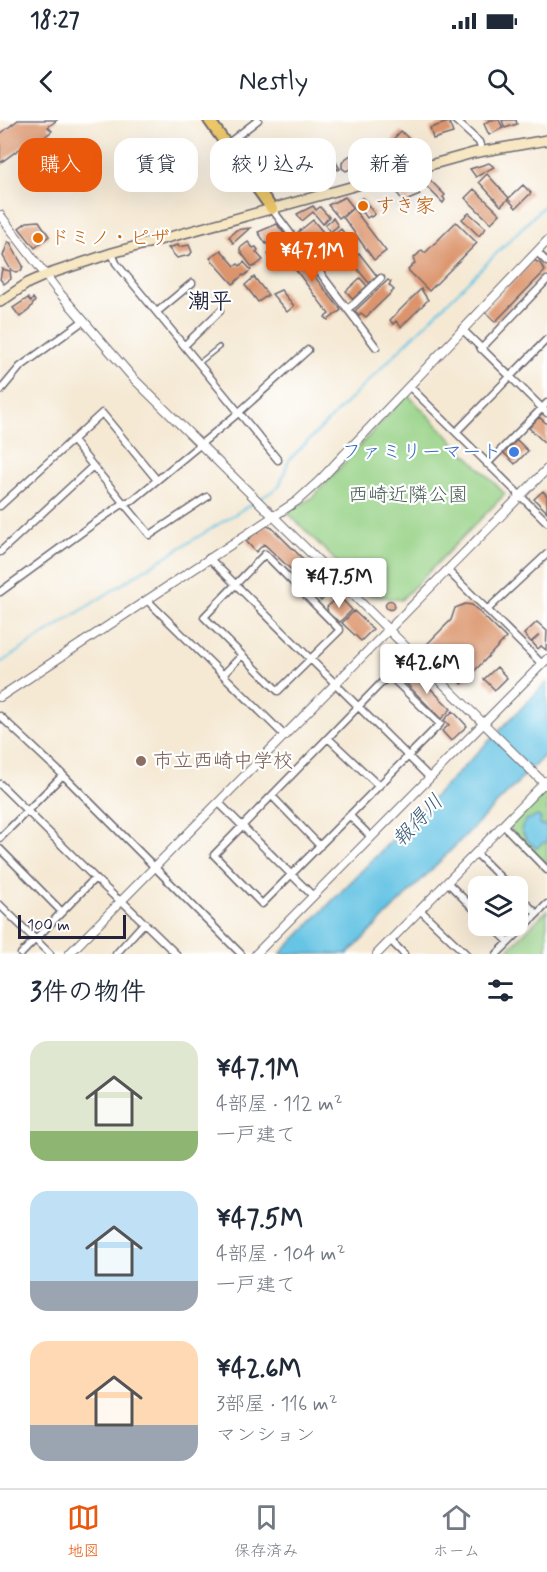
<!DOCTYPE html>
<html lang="ja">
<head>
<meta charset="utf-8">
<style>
  :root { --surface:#fff; --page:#f6f6f7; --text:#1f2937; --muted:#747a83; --line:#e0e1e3; --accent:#ea580c }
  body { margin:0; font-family:Mynerve,"Klee One",sans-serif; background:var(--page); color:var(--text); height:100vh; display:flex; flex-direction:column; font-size:22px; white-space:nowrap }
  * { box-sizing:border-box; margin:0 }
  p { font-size:20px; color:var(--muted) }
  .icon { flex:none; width:33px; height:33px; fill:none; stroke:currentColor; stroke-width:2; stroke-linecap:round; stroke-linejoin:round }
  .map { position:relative; height:834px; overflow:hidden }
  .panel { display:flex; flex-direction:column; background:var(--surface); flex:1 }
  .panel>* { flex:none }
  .top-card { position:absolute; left:18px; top:18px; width:512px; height:54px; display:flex; gap:12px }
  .controls { position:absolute; left:468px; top:756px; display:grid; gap:12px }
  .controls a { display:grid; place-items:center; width:60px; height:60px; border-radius:12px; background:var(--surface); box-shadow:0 6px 24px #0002; font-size:30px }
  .scale { position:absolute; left:18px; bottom:15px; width:108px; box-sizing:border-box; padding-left:6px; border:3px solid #22223b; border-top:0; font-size:16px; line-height:21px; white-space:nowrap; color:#22223b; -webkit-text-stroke:4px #fff; paint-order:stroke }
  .price { position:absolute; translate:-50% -51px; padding:0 14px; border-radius:6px; background:#fff; color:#222; font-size:20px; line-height:39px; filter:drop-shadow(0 2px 3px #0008) }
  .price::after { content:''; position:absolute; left:50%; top:36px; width:18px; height:14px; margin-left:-9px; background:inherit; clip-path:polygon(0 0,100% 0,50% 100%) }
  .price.on { background:var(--accent); color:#fff }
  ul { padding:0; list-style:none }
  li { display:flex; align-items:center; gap:18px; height:150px; padding:0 30px }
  li span { display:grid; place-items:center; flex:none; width:168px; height:120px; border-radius:18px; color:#555 }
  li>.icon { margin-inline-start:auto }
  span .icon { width:72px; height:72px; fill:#fffc; stroke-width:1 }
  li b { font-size:26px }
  h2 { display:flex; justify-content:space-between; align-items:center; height:72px; padding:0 30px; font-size:26px }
  .chip { padding:0 21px; border-radius:18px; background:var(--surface); box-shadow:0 6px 24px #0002; font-size:21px; line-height:54px }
  .chip.on { background:var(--accent); color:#fff }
  .status { display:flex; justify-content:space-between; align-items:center; height:42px; padding:0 30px; background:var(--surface); direction:ltr }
  .status svg { height:16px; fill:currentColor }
  header { display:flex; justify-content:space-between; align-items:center; height:78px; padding:0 30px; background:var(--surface); font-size:27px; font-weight:600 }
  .tab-bar { display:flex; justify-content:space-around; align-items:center; height:84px; border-top:2px solid var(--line); background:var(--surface); font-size:16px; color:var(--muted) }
  .tab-bar a { display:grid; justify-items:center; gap:3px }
  .tab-bar .on { color:var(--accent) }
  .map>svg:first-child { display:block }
  .green { fill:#97d286; stroke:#5c7a60; stroke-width:1.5 }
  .water { fill:#66c4e4; stroke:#447390; stroke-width:1.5 }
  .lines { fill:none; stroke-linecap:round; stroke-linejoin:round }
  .stream { stroke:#66c4e4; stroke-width:2 }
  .building { fill:#db946c }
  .service-casing { stroke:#6c6871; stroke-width:6 }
  .minor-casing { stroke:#6c6871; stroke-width:9 }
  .tertiary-casing { stroke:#6c6871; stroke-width:10 }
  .secondary-casing { stroke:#6c6871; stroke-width:12 }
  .primary-casing { stroke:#6c6871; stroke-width:14 }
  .service { stroke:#fff; stroke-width:3 }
  .minor { stroke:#fff; stroke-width:6 }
  .tertiary { stroke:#fff; stroke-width:8 }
  .secondary { stroke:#f7e8c3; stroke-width:9 }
  .primary { stroke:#ecc669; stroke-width:10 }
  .food-dot { fill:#e8710a; stroke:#fff; stroke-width:2 }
  .shop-dot { fill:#3f7fe0; stroke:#fff; stroke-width:2 }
  .education-dot { fill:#8d6e63; stroke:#fff; stroke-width:2 }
  .labels { text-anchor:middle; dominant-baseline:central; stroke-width:4.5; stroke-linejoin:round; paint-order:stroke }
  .food-label { font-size:20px; fill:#c56008; stroke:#fff; text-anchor:start }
  .shop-label { font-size:20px; fill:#366cbe; stroke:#fff; text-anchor:end }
  .park-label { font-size:20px; fill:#4b6055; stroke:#fff }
  .education-label { font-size:20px; fill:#785e54; stroke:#fff; text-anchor:start }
  .water-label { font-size:21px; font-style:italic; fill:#3a5b76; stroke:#fff }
  .quarter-label { font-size:22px; font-weight:bold; fill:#22223b; stroke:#fff }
</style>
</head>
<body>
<div class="status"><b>18:27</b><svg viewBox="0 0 49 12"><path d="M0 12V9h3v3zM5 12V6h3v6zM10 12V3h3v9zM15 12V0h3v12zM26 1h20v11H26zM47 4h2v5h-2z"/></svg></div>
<header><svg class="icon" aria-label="back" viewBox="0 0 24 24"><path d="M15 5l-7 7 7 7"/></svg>Nestly<svg class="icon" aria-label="search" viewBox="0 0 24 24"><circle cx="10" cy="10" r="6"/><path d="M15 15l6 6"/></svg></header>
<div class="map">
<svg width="547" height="834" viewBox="0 0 547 834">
  <rect width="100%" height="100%" fill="#fff"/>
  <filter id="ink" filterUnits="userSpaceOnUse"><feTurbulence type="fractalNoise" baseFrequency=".0167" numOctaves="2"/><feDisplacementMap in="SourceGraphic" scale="12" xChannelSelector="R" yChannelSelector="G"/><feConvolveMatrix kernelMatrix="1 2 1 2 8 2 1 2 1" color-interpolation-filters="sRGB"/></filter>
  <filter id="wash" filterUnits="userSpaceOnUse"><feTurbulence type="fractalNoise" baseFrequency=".008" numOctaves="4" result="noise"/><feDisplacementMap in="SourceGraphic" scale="24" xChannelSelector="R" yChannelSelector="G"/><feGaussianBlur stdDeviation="1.35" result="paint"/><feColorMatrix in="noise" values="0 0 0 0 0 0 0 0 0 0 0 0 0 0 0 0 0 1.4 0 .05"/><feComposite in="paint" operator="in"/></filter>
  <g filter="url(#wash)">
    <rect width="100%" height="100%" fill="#f5e9d4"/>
    <path class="green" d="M 407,274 L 505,374 L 401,480 L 370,475 L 288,393 L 313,377 Z
      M 544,670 L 547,673 L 547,745 L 507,706 Z
      M 547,790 L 547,834 L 504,834 Z"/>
    <path class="water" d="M 547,562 L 547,633 L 348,834 L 280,834 Z
      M 537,696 L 541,698 L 540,705 L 547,706 L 547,723 L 544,722 L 536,728 L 526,719 L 521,709 L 526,700 Z"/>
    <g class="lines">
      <path class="stream" d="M 0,543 L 136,455 L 279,367 L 289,340 L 547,83"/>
    </g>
    <g id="blocks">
      <path class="building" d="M 18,0 L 57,0 L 48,7 L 52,11 L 29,29 L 25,25 L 0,43 L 0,14 Z
        M 490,0 L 499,0 L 503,8 L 489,15 L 484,4 Z
        M 502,0 L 516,0 L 517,4 L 505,8 Z
        M 449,2 L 453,13 L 433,19 L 430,8 Z
        M 401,11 L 418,28 L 402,44 L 386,27 Z
        M 357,31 L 366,42 L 346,51 L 342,48 L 342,43 L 345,39 Z
        M 312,39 L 319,48 L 306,56 L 299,47 Z
        M 334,39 L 340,49 L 338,50 L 336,47 L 327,54 L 322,47 Z
        M 489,43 L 494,47 L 476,57 L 470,49 Z
        M 487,54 L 509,78 L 501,86 L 479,62 Z
        M 426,56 L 445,75 L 443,77 L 445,80 L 443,83 L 421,61 Z
        M 414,61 L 420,75 L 408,80 L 410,84 L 407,86 L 393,68 Z
        M 523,65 L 531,73 L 516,88 L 508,79 Z
        M 474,69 L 500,94 L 491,103 L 465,78 Z
        M 345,77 L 353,87 L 339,98 L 328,85 Z
        M 362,78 L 375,94 L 371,97 L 370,96 L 367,98 L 363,92 L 362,93 L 356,83 Z
        M 313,86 L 316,90 L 320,87 L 329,97 L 323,104 L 313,92 L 302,101 L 297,94 Z
        M 353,88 L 386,131 L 374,140 L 343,97 Z
        M 469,93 L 486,108 L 479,116 L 462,99 Z
        M 333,98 L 338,106 L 330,112 L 325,105 Z
        M 313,100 L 327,117 L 310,130 L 308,127 L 310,125 L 297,113 Z
        M 39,101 L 49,116 L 35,128 L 19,108 L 27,102 Z
        M 456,102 L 477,123 L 429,171 L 408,150 L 415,143 L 413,139 L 422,130 L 425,133 Z
        M 277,104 L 285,115 L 269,121 L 270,123 L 266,124 L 258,112 Z
        M 250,108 L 233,123 L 229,117 L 236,110 Z
        M 341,109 L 347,117 L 339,123 L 333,116 Z
        M 8,122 L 11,123 L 11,125 L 23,146 L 21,151 L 16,152 L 11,150 L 3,136 Z
        M 248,122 L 253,128 L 256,127 L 258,130 L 256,132 L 263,140 L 255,146 L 252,147 L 240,131 L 240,128 Z
        M 352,122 L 357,129 L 349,135 L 344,128 Z
        M 178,125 L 179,127 L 189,125 L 192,132 L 190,135 L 177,138 L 168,128 Z
        M 292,128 L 341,190 L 328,200 L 325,197 L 329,194 L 286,137 L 282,139 L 280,136 Z
        M 221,130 L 235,146 L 238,144 L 240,146 L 244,142 L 251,150 L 244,156 L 243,155 L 233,164 L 210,138 Z
        M 359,133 L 377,156 L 369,163 L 350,140 Z
        M 533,140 L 540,143 L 545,151 L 495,202 L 485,192 Z
        M 2,149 L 10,151 L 11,159 L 4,164 L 0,159 Z
        M 254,157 L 268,175 L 258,182 L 245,165 Z
        M 360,158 L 367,166 L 353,179 L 346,171 Z
        M 388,160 L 391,162 L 389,165 L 394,170 L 366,197 L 361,193 L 359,195 L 355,191 Z
        M 421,169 L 428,180 L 401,207 L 396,201 L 393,204 L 390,200 Z
        M 281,170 L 294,186 L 287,192 L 272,174 Z
        M 28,178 L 31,182 L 33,178 L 35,181 L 29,190 L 20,197 L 13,188 Z
        M 539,297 L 547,304 L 547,325 L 529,308 Z
        M 517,320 L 528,331 L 515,344 L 504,333 Z
        M 543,371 L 547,376 L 547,392 L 534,379 Z
        M 265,405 L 272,408 L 310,446 L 298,456 L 264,424 L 256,432 L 246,421 Z
        M 311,447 L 333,469 L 321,481 L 300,459 Z
        M 339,476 L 352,490 L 340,502 L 328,494 L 327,487 Z
        M385.5 485a4.5 4.5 0 1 1 9 0a4.5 4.5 0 1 1-9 0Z
        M 465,484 L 472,485 L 506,518 L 462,564 L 429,530 L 426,525 L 451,500 L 455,488 Z
        M 354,491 L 373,509 L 361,521 L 342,503 Z
        M 537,502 L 547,511 L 546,530 L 541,526 L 538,529 L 532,522 L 539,515 L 531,522 L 524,514 Z
        M 497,547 L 507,558 L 495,570 L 484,559 Z
        M 408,553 L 411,556 L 415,553 L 451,589 L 441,599 L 402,559 Z
        M 453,591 L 467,606 L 451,621 L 442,611 L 449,605 L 444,600 Z"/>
    </g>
  </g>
  <g filter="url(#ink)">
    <use href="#blocks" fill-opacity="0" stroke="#6c6871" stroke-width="1.5"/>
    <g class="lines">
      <defs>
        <path id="service" d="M 199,243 L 219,227"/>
        <path id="minor" d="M 455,0 L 479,22 L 482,31
          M 227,24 L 258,0
          M 272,89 L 376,227
          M 537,132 L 547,142
          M 112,133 L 116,143 L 278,340
          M 272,134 L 291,115
          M 347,189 L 354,184 L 381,158
          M 157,192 L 192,163
          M 463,210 L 547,293
          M 185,225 L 220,191
          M 481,229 L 547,160
          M 409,266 L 547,402
          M 0,271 L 20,247 L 83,201
          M 456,312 L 547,219
          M 72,320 L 93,346
          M 487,344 L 547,283
          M 0,386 L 102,293 L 157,360
          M 0,432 L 93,346 L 150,415 L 207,377
          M 265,434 L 340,510 L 278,571 L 204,497 Z
          M 209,438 L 429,657
          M 447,450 L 542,544
          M 0,472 L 93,404 L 124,383 L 133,380 L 236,295 L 308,230
          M 147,480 L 285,616
          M 487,490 L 547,434
          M 223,555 L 242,535
          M 389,555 L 440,604 L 262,784 L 214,735 Z
          M 0,596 L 63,655 L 241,834
          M 328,618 L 379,666
          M 0,664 L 95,758 L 115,777 L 122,781 L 176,834
          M 272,676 L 320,726
          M 219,683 L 313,776
          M 350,696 L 371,717
          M 503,705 L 547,750
          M 0,718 L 63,655
          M 0,729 L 62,792
          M 476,733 L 509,766
          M 448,763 L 478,793
          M 518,775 L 537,794
          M 0,785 L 50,834
          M 420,790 L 466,834
          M 492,806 L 509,822
          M 390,820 L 404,834
          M 21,834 L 95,758
          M 116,834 L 144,803
          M 497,834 L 547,784"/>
        <path id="tertiary" d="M 0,95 L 57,170 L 134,259 L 547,666
          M 0,577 L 297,381 L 319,361 L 547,121
          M 69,834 L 547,349
          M 256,834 L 547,539
          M 377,834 L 546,661"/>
        <path id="secondary" d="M 0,182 L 28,163 L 46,155 L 112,133 L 473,33 L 547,20"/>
        <path id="primary" d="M 209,0 L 272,89"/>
      </defs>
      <use href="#service" class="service-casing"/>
      <use href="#minor" class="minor-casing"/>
      <use href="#tertiary" class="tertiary-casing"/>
      <use href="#secondary" class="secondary-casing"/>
      <use href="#primary" class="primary-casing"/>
      <use href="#service" class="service"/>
      <use href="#minor" class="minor"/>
      <use href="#tertiary" class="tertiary"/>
      <use href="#secondary" class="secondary"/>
      <use href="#primary" class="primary"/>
    </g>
  </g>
  <g class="food-dot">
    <circle cx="363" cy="86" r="6"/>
    <circle cx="38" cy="118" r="6"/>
  </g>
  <circle class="shop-dot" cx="514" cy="332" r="6"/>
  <circle class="education-dot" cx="141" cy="641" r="6"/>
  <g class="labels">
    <g class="food-label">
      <text x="375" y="86">すき家</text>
      <text x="50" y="118">ドミノ・ピザ</text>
    </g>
    <g class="shop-label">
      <text x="502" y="332">ファミリーマート</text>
    </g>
    <g class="park-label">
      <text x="408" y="375">西崎近隣公園</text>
    </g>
    <g class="education-label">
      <text x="153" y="641">市立西崎中学校</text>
    </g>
    <g class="water-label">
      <text transform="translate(418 701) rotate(-46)">報得川</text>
    </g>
    <g class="quarter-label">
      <text x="210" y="182">潮平</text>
    </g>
  </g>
</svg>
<div class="controls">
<a><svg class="icon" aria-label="layers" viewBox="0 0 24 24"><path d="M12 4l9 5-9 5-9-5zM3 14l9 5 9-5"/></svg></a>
</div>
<div class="scale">100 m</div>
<b class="price on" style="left:312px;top:163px">¥47.1M</b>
<b class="price" style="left:339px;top:489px">¥47.5M</b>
<b class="price" style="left:427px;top:575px">¥42.6M</b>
<div class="top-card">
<a class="chip on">購入</a>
<a class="chip">賃貸</a>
<a class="chip">絞り込み</a>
<a class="chip">新着</a>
</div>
</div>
<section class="panel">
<h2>3件の物件<svg class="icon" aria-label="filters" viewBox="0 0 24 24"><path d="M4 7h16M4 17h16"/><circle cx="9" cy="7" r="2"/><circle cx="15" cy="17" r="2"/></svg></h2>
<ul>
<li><span style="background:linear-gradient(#dfe7d0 75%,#8fb573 0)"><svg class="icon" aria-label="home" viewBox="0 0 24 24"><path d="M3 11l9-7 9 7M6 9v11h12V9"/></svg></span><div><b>¥47.1M</b><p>4部屋 · 112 m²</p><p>一戸建て</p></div></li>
<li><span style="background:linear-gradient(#bfe0f5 75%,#9aa5b1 0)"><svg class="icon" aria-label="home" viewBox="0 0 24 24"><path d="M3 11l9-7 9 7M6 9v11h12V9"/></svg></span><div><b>¥47.5M</b><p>4部屋 · 104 m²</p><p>一戸建て</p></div></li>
<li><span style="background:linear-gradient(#ffd9b3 70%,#9aa5b1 0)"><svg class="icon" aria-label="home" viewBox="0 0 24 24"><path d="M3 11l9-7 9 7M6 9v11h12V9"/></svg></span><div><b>¥42.6M</b><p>3部屋 · 116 m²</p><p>マンション</p></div></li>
</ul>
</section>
<nav class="tab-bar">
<a class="on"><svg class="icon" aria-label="map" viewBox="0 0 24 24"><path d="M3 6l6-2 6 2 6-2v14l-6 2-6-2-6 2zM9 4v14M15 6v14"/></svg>地図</a>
<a><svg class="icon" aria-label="saved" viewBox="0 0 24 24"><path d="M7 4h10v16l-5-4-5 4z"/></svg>保存済み</a>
<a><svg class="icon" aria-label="home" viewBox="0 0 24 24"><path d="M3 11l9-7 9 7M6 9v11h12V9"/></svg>ホーム</a>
</nav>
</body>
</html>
